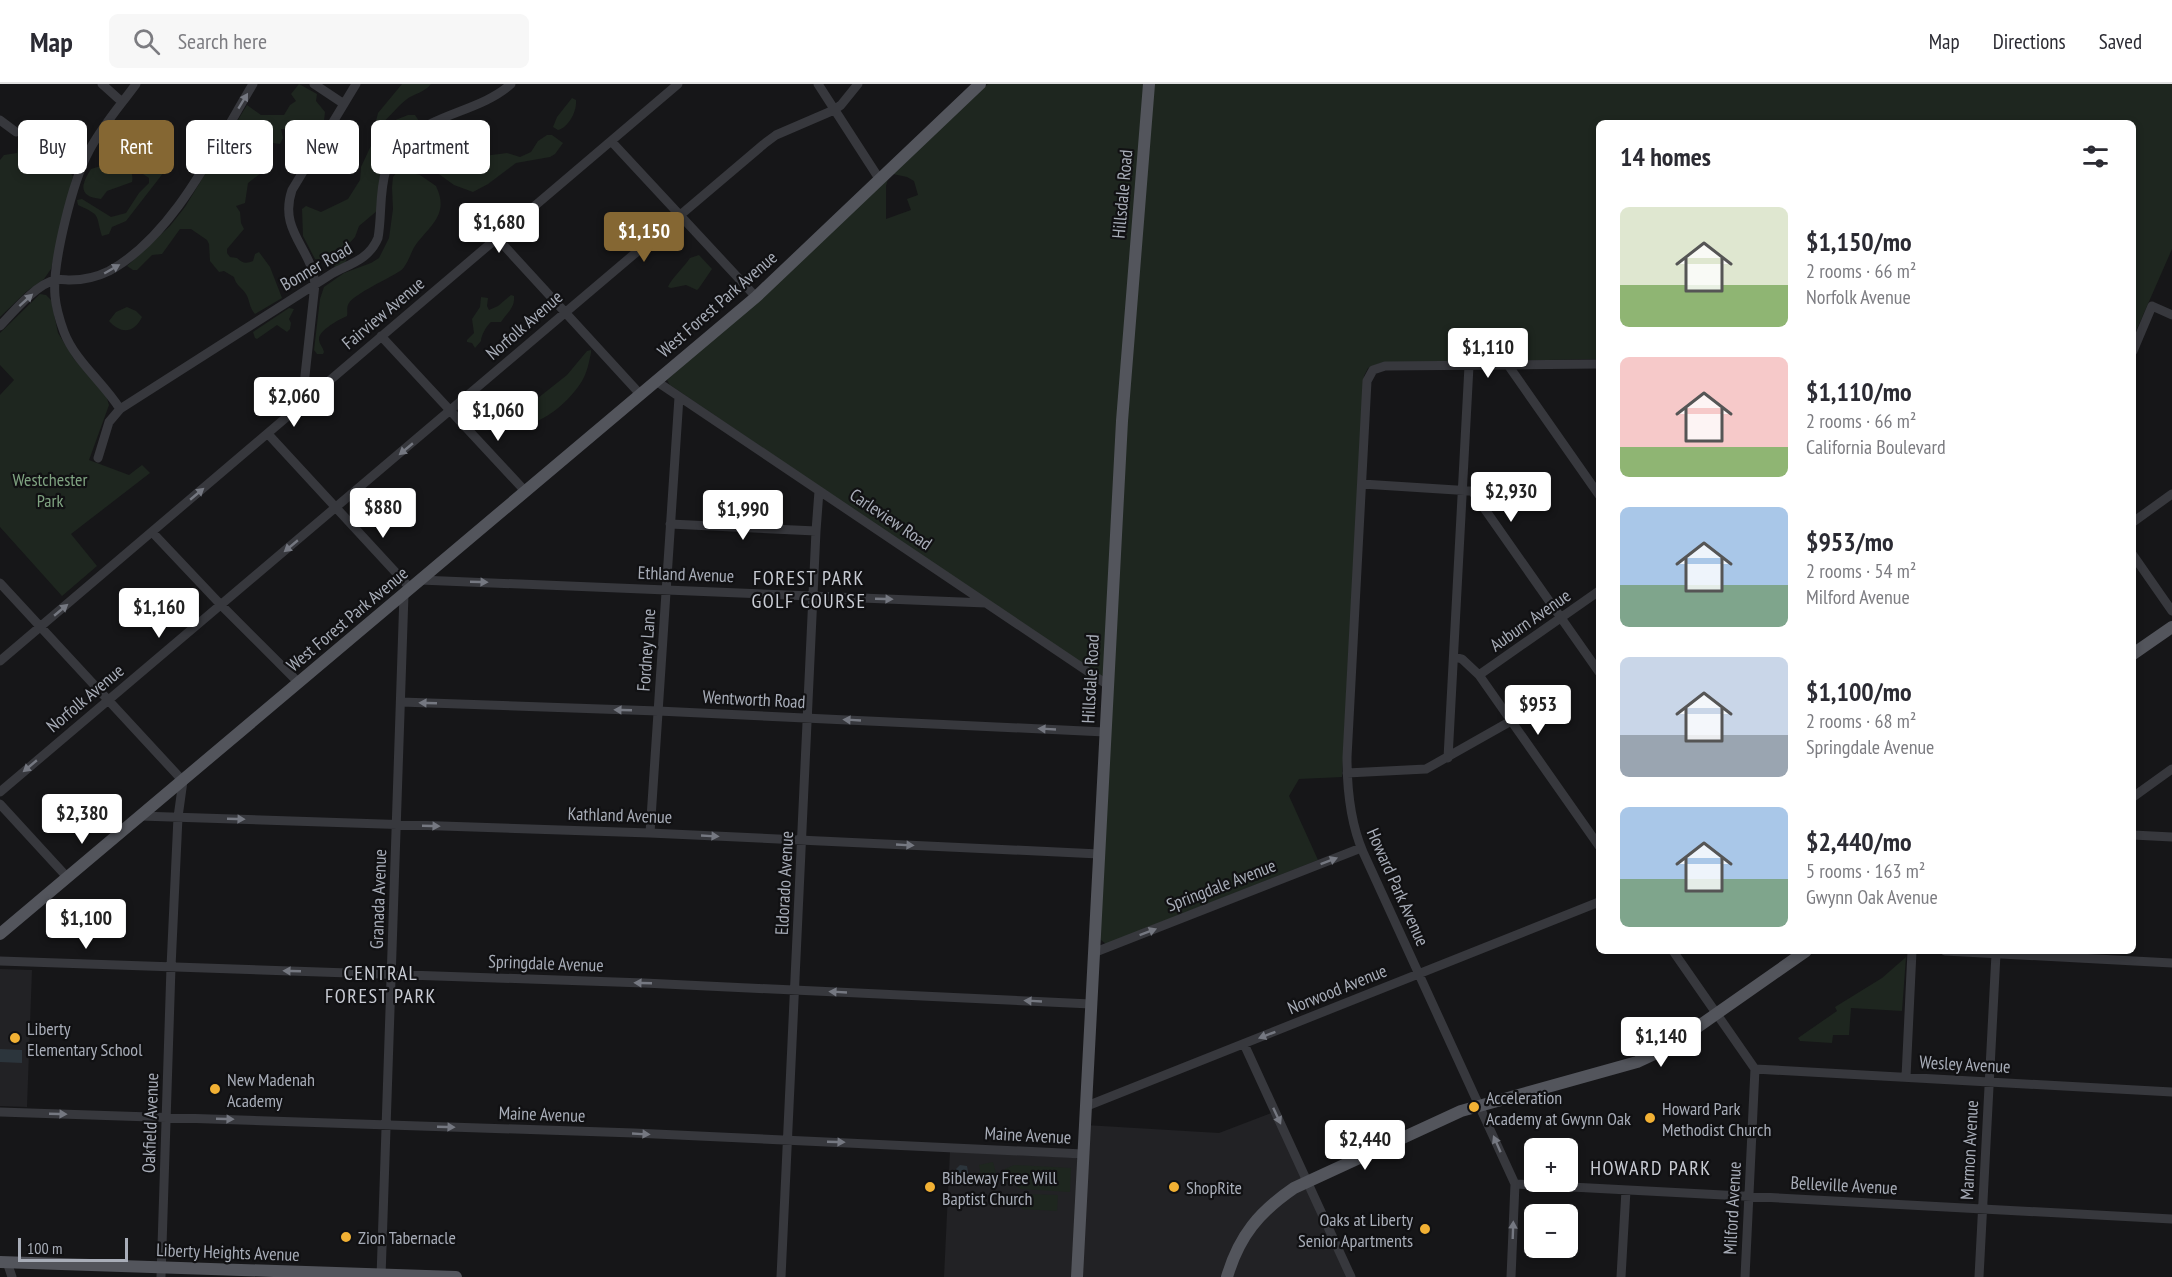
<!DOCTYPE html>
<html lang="en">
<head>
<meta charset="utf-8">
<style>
  :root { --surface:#fff; --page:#f7f7f7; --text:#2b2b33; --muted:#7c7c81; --line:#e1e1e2; --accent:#856733 }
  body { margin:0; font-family:"PT Sans Narrow",sans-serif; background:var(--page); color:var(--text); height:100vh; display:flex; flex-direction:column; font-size:22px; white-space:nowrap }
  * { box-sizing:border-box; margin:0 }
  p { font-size:20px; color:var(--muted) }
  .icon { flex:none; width:33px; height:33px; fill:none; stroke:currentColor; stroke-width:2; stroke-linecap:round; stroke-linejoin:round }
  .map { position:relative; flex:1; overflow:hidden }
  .details { position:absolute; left:1596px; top:36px; width:540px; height:834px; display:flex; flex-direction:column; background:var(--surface); border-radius:9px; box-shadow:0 3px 9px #0003 }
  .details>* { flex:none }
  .guide { position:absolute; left:18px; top:36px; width:570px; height:54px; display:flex; gap:12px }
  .buttons { position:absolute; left:1524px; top:1054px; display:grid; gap:12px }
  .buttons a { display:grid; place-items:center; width:54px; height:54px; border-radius:9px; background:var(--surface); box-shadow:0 3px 9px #0003; font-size:30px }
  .scale { position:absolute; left:18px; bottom:15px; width:110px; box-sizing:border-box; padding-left:6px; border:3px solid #a8adb8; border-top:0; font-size:16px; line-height:21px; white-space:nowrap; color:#a8adb8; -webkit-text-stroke:4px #111113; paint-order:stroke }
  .price { position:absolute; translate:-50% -51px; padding:0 14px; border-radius:6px; background:#fff; color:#222; font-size:20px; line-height:39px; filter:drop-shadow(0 2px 3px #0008) }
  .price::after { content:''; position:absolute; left:50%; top:36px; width:18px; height:14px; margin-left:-9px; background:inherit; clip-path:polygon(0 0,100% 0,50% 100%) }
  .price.selected { background:var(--accent); color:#fff }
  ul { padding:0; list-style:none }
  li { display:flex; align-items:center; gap:18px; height:150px; padding:0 24px }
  li span { display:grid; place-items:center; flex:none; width:168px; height:120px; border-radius:9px; color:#555 }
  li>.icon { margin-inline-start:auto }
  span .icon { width:72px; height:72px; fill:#fffc; stroke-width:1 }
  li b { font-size:26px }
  h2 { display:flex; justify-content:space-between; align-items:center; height:72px; padding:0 24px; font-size:26px }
  .tag { padding:0 21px; border-radius:9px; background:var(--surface); box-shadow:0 3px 9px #0003; font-size:21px; line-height:54px }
  .tag.selected { background:var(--accent); color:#fff }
  header { display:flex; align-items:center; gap:36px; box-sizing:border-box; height:84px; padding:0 30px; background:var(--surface); border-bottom:2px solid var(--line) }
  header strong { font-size:28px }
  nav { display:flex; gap:33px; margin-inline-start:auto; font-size:21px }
  .search { width:420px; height:54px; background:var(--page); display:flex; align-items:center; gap:15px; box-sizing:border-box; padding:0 21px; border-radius:9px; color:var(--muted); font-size:22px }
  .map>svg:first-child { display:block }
  .built { fill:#222225 }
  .green { fill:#1e261f }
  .water { fill:#2c353c }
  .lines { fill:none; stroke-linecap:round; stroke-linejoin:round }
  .minor { stroke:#37383d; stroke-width:9 }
  .major { stroke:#53555c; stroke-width:12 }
  .oneway { fill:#757881 }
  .poi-dot { fill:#f2b134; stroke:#111113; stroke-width:2 }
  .labels { text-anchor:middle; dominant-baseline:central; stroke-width:4.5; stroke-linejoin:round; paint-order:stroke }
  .street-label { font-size:18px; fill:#a8adb8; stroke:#111113 }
  .park-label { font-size:18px; fill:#7fa381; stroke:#111113 }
  .poi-label { font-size:18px; fill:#a8adb8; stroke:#111113; text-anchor:start }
  .neighbourhood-label { font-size:20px; letter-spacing:1.5px; fill:#c9ccd4; stroke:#111113 }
</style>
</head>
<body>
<header>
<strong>Map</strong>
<div class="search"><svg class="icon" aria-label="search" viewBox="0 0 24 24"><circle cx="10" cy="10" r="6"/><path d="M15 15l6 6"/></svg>Search here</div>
<nav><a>Map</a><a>Directions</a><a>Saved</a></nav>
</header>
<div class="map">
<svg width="2172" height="1193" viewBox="0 0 2172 1193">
  <rect width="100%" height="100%" fill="#161618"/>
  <path class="built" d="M 0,885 L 32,886 L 27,1023 L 0,1022 Z
    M 1274,1028 L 1351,1193 L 944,1193 L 950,1067 L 1076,1074 L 1078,1076 L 1085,1041 L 1219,1049 Z"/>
  <path class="green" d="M 299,0 L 317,10 L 316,17 L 325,28 L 324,37 L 319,44 L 317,58 C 305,59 295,44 281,45 L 283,54 L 280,60 L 266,58 L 260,67 L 253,72 L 253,78 L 261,89 L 248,99 L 245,119 L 236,122 L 240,128 L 241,139 L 244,145 L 227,165 L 227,169 L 230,173 L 237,174 C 242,179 246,180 253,177 L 255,170 L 259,168 L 270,183 L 282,214 L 255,230 C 249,223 250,217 246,210 C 242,203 236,202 234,193 L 224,187 L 219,188 L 210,177 L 209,160 L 207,156 L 191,145 L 180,145 L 162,170 L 152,171 L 137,186 L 133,186 L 127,182 L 170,142 L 185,123 L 247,21 L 261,31 L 284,31 L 290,21 L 296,17 L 291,10 Z
    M 402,0 L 431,0 C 424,9 415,9 407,15 C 396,23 390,34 378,42 L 376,37 L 378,29 Z
    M 988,0 L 2172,0 L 2172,165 L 2133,254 L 2133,39 L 1599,39 L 1599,275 L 1381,279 L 1368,284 L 1364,292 L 1342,693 L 1299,695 L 1289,712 L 1318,776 L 1106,860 L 1101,856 L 1100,853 L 1113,602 L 670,301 L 667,296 L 888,95 L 886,102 L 886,135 L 911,126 L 907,115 L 918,111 L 914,97 L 907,93 L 893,90 Z
    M 572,14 L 576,16 C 577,27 569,43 558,46 L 553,43 L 557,33 Z
    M 408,31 L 415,31 L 419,37 C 413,43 406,46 400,52 C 380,73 378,97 378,126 L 359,142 L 355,153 L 346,163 L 349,170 L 345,179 L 335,183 L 329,178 L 328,172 L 321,176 L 315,175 L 303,152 L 302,125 L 306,122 L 321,128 L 348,115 L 360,96 L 361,83 L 376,51 L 388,39 Z
    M 547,51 L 552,51 L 563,59 L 555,70 L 550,73 L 516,79 L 488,100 L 473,108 L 454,101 L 436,88 L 439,82 L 461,75 L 507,69 L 520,73 L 531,68 L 538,57 Z
    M 29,52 L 34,52 L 73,92 L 72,96 L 51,185 L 44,195 L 27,207 L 0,233 L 0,76 L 4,71 L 17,69 L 18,62 Z
    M 164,57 L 170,59 L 174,65 L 164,88 L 126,137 L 112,143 L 109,150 L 102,152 C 95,130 102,132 78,121 L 77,116 L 82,115 L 111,133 L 126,129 L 139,109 L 149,99 L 149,94 L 137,86 L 136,80 L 152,62 Z
    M 120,79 C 129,80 134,90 132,98 L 107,107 L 101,115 C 79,113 80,102 91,85 L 101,82 L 113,84 Z
    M 399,86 L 420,91 L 436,102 C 449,129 432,140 417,159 C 411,166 408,182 400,187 C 388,195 356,209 349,219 C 346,223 348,228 347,232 C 340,235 319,246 319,255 C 319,260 323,263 324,268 L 323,270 L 317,270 L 314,266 L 320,215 L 324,203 L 344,189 L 371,179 L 379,174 L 389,154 L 393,125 L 392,104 L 393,93 Z
    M 699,171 L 712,185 L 699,204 L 697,206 L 686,201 L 671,204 L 668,203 C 671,195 684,183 690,174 Z
    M 40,210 L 46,211 L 51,216 L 58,249 L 74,275 L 106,311 L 109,321 L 89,376 L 129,391 L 142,381 L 150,389 L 71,450 L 97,482 L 62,512 L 0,443 L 0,311 L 14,296 L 0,281 L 0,249 Z
    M 511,211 L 514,212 C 515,224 507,229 501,238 L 491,238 C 487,241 481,251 481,257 L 475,264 L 472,259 L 467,258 L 467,256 L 474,249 L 472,235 L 480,223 L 481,213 L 488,214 L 487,222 L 489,226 L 498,222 Z
    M 127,223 L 136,227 L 142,233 C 133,251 120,249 109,237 L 116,228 Z
    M 289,224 L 294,225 L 289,235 L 291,239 L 290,245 L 287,248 L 277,241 L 257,255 L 255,254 L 253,248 Z
    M 591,266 L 591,269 C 589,278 587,289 582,297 C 570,317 544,339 521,342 L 517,341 L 516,336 L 519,329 L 567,291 L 587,267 Z
    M 1906,873 L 1902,927 L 1851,924 L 1849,951 L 1833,951 L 1832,959 L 1800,957 L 1798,954 L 1837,927 L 1835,923 L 1882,894 Z
    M 993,1078 L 996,1089 L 981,1091 L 979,1081 Z
    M 1014,1081 L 1071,1084 L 1070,1108 L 1021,1105 L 1007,1096 L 1005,1085 Z
    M 1023,1110 L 1058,1111 L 1057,1127 L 1022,1125 Z"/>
  <path class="water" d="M 0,965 L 22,966 L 22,979 L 0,978 Z
    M 960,1081 L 967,1082 L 969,1093 L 962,1094 L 958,1092 L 956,1085 Z"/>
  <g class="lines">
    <path class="minor" d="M 102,0 L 122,18
      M 314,0 L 344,20
      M 818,0 L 880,96
      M 0,36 L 16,48
      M 611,57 L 756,213
      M 497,154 L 640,310
      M 0,242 C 13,228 37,199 56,196 C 60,195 66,196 70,196 C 83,196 97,193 109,187 C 174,152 216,61 253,0
      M 381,252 L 525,407
      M 2133,267 L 2152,222 L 2172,231
      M 1508,281 L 1599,411
      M 656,297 L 1108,601
      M 302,319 L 315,200 C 312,164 278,147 292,106 L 356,0
      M 120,325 C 103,298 75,277 64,248 C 60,237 56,224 55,212 C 52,179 73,96 89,67 C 102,42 120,22 136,0
      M 268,350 L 411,505
      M 98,374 L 109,338 L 120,325 L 333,189 C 352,179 369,175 378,154 C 382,132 379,108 386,86 C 403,30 474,34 511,0
      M 1362,400 L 1472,407 L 1599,588
      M 2133,438 L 2172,410
      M 670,440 L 816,447
      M 152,448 L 221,521 L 299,599
      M 2133,471 L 2172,527
      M 420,496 L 986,519
      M 0,499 L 183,697 L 178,733 L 171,883 L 161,1193
      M 1454,573 L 1462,575 L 1479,591 L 1599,762
      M 0,577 L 678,0
      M 1479,591 L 1599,507
      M 401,618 L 658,627 L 1105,648
      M 1448,674 L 1469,282
      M 1347,689 L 1426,685 L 1511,637
      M 0,708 L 764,60 L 776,51 L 834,26 L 841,21 L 858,0
      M 2133,713 L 2172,685
      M 0,720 L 67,793
      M 140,732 L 650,749 L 1099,770
      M 650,749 L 679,313
      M 2133,751 L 2172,753
      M 1673,867 L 1755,985 L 1745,1193
      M 1945,867 L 2172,879
      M 1093,869 L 1361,764
      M 0,877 L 644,899 L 1091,920
      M 1244,960 L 1351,1193
      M 1755,985 L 2172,1008
      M 1906,993 L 1912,867
      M 1087,1022 L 1599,818
      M 0,1028 L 634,1049 L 1083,1070
      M 1515,1100 L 2172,1135
      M 7,1178 L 12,1193
      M 381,1193 L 404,510
      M 781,1193 L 816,447 L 819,407
      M 1511,1193 L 1515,1100 L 1363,768 C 1350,738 1347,706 1347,673 L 1367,297 L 1373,286 L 1385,282 L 1599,280
      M 1621,1193 L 1626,1106
      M 1979,1193 L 1996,870 L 1998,867"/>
    <path class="major" d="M 2133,570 L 2172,543
      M 0,850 L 756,213 L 980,0
      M 0,1178 L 456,1193
      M 1077,1193 L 1122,337 L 1149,0
      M 1227,1193 C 1239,1152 1259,1128 1294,1104 L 1461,1027 L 1637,978 L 1669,963 L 1806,867"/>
  </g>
  <defs><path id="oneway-solid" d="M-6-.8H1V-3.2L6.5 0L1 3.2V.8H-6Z" transform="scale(1.5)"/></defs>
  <g class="oneway">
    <use href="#oneway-solid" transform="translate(243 17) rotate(-59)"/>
    <use href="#oneway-solid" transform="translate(112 185) rotate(-30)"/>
    <use href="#oneway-solid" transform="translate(26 216) rotate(-42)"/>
    <use href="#oneway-solid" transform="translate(406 365) rotate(140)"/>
    <use href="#oneway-solid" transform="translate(197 410) rotate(-40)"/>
    <use href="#oneway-solid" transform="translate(291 462) rotate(140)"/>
    <use href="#oneway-solid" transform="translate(479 498) rotate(2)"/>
    <use href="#oneway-solid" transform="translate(884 515) rotate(2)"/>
    <use href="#oneway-solid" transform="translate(61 526) rotate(-40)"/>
    <use href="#oneway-solid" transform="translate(428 619) rotate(-178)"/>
    <use href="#oneway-solid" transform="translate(623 626) rotate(-178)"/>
    <use href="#oneway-solid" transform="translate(852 636) rotate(-177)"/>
    <use href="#oneway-solid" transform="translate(1047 645) rotate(-177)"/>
    <use href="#oneway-solid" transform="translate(30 682) rotate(140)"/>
    <use href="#oneway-solid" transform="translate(236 735) rotate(2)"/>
    <use href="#oneway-solid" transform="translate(431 742) rotate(2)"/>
    <use href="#oneway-solid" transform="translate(710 752) rotate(3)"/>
    <use href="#oneway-solid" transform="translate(905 761) rotate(3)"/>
    <use href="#oneway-solid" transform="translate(1329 777) rotate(-21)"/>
    <use href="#oneway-solid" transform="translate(1148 848) rotate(-21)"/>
    <use href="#oneway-solid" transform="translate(292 887) rotate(-178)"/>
    <use href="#oneway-solid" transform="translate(643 899) rotate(-178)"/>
    <use href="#oneway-solid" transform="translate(838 908) rotate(-177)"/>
    <use href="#oneway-solid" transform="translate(1033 917) rotate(-177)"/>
    <use href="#oneway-solid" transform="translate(1267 951) rotate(159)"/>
    <use href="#oneway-solid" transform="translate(58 1030) rotate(2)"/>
    <use href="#oneway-solid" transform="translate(1277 1032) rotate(65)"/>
    <use href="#oneway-solid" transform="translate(225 1035) rotate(2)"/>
    <use href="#oneway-solid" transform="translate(446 1043) rotate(2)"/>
    <use href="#oneway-solid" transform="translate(641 1050) rotate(3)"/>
    <use href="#oneway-solid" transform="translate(836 1058) rotate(2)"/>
    <use href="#oneway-solid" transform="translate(1497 1060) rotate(-114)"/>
    <use href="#oneway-solid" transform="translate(1513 1146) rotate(-88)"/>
  </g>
  <g class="poi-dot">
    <circle cx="15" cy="954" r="6"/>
    <circle cx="215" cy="1005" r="6"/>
    <circle cx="1474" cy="1023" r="6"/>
    <circle cx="1650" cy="1034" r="6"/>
    <circle cx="930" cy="1103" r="6"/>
    <circle cx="1174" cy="1103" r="6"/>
    <circle cx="1425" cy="1145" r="6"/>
    <circle cx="346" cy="1153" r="6"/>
  </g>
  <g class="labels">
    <g class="street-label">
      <text transform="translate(1122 110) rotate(-85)">Hillsdale Road</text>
      <text transform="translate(316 182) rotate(-30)">Bonner Road</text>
      <text transform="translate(717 220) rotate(-41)">West Forest Park Avenue</text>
      <text transform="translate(383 229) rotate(-40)">Fairview Avenue</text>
      <text transform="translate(524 241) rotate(-41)">Norfolk Avenue</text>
      <text transform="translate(891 435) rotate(34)">Carleview Road</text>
      <text transform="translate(686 490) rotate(2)">Ethland Avenue</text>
      <text transform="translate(347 535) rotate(-40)">West Forest Park Avenue</text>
      <text transform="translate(1530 536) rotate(-35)">Auburn Avenue</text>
      <text transform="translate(646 566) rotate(-86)">Fordney Lane</text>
      <text transform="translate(1090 595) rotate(-87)">Hillsdale Road</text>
      <text transform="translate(85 614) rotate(-40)">Norfolk Avenue</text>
      <text transform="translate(754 615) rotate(3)">Wentworth Road</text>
      <text transform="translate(620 731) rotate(2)">Kathland Avenue</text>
      <text transform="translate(784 799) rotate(-87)">Eldorado Avenue</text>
      <text transform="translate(1221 801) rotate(-21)">Springdale Avenue</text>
      <text transform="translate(1398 803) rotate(66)">Howard Park Avenue</text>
      <text transform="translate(378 815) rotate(-88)">Granada Avenue</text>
      <text transform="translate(546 879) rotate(2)">Springdale Avenue</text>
      <text transform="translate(1337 905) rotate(-22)">Norwood Avenue</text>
      <text transform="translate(1965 980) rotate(3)">Wesley Avenue</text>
      <text transform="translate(542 1030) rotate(2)">Maine Avenue</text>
      <text transform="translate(150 1039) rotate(-88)">Oakfield Avenue</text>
      <text transform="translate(1028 1051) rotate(3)">Maine Avenue</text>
      <text transform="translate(1969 1066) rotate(-87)">Marmon Avenue</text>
      <text transform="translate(1844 1101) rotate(3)">Belleville Avenue</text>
      <text transform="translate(1732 1124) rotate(-87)">Milford Avenue</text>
      <text transform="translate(228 1168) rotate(2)">Liberty Heights Avenue</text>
    </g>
    <g class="park-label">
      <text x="50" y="395">Westchester<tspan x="50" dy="21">Park</tspan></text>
    </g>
    <g class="poi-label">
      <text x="27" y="944">Liberty<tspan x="27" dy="21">Elementary School</tspan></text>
      <text x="227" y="995">New Madenah<tspan x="227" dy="21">Academy</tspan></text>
      <text x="1486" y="1013">Acceleration<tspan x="1486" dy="21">Academy at Gwynn Oak</tspan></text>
      <text x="1662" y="1024">Howard Park<tspan x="1662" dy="21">Methodist Church</tspan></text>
      <text x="942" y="1093">Bibleway Free Will<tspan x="942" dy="21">Baptist Church</tspan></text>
      <text x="1186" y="1103">ShopRite</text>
      <text x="1413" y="1135" text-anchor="end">Oaks at Liberty<tspan x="1413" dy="21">Senior Apartments</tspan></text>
      <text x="358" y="1153">Zion Tabernacle</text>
    </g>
    <g class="neighbourhood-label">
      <text x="809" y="494">FOREST PARK<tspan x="809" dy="23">GOLF COURSE</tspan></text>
      <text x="381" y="889">CENTRAL<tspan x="381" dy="23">FOREST PARK</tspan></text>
      <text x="1651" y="1084">HOWARD PARK</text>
    </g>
  </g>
</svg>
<div class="buttons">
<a>+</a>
<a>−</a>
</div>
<div class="scale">100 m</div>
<b class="price" style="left:499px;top:170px">$1,680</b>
<b class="price selected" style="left:644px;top:179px">$1,150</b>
<b class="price" style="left:1488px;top:295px">$1,110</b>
<b class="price" style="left:294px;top:344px">$2,060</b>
<b class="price" style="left:498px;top:358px">$1,060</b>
<b class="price" style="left:1511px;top:439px">$2,930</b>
<b class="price" style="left:383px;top:455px">$880</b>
<b class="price" style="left:743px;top:457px">$1,990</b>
<b class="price" style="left:159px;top:555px">$1,160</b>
<b class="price" style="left:1538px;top:652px">$953</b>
<b class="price" style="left:82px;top:761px">$2,380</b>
<b class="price" style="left:86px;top:866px">$1,100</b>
<b class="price" style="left:1661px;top:984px">$1,140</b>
<b class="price" style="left:1365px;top:1087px">$2,440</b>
<div class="guide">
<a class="tag">Buy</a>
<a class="tag selected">Rent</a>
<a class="tag">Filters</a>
<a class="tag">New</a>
<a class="tag">Apartment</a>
</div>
<section class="details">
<h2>14 homes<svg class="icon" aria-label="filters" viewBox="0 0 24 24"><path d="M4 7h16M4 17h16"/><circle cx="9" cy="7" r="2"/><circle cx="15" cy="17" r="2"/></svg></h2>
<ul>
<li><span style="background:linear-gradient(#dfe7d0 65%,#8fb573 0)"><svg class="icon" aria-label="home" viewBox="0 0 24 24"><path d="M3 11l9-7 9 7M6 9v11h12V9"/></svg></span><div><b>$1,150/mo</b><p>2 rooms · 66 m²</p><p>Norfolk Avenue</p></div></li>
<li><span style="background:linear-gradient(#f6c9c9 75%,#8fb573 0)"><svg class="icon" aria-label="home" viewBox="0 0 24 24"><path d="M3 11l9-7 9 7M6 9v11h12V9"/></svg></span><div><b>$1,110/mo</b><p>2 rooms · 66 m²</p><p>California Boulevard</p></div></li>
<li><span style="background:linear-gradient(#a9c7e8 65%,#7fa58c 0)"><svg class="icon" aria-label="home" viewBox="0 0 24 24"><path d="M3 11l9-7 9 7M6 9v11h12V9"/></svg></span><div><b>$953/mo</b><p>2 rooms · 54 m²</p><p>Milford Avenue</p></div></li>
<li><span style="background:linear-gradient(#c9d6e8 65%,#9aa5b1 0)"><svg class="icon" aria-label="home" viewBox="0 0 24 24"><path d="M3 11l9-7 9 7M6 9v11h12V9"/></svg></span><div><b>$1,100/mo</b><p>2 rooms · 68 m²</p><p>Springdale Avenue</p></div></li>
<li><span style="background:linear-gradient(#a9c7e8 60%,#7fa58c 0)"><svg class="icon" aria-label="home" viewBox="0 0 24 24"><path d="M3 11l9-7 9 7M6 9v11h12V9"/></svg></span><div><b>$2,440/mo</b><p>5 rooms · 163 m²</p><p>Gwynn Oak Avenue</p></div></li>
</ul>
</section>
</div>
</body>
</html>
